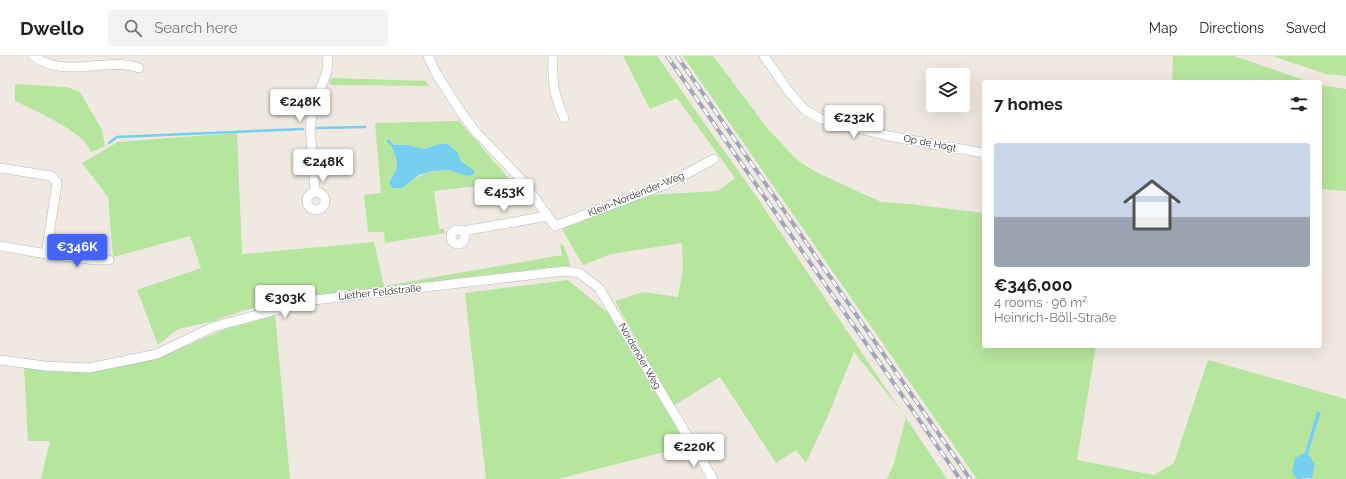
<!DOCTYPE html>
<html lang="en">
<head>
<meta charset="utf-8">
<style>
  :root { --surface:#fff; --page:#f2f2f2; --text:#222; --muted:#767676; --line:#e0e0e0; --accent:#4264fb }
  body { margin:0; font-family:Raleway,sans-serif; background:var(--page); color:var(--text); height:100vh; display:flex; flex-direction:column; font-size:15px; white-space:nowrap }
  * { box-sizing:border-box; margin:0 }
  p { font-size:13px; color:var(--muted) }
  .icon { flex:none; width:22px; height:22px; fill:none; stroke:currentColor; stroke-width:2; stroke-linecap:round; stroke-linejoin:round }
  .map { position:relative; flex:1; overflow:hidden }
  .sheet { position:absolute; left:982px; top:24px; width:340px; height:268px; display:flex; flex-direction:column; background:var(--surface); border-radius:4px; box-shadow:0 4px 16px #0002 }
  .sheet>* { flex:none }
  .buttons { position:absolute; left:926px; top:12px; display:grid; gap:8px }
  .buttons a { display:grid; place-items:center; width:44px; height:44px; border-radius:4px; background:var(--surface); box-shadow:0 4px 16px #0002; font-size:20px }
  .price { position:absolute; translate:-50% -34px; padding:0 9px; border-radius:4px; background:#fff; color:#222; font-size:13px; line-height:26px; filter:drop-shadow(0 1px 2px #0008) }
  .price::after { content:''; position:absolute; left:50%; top:24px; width:12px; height:9px; margin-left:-6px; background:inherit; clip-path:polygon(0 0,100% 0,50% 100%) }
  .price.selected { background:var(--accent); color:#fff }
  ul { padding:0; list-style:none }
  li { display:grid; align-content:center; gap:8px; height:212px; padding:0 12px }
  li+li { border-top:1px solid var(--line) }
  li span { display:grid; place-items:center; height:124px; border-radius:4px; color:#555 }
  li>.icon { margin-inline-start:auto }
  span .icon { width:72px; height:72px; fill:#fffc; stroke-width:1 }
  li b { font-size:17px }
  h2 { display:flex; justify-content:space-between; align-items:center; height:48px; padding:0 12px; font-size:17px }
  header { display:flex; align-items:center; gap:24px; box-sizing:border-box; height:56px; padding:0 20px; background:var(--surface); border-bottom:1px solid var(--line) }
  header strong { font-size:19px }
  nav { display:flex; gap:22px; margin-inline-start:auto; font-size:14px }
  .search { width:280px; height:36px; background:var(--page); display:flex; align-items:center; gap:10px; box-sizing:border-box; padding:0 14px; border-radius:4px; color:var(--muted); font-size:15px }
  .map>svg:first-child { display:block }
  .green { fill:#b6e59e; fill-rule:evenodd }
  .water { fill:#75cff0 }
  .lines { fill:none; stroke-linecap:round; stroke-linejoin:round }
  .stream { stroke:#75cff0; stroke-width:2.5 }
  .minor-casing { stroke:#b4b7c1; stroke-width:10 }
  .minor { stroke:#fff; stroke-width:9 }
  .rail-casing { stroke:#a3a6b8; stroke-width:4 }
  .rail { stroke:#fff; stroke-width:2.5; stroke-dasharray:8; stroke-linecap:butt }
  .labels { text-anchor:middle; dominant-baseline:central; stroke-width:3; stroke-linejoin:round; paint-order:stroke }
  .street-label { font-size:10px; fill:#2e2e2e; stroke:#fff }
</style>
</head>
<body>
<header>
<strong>Dwello</strong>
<div class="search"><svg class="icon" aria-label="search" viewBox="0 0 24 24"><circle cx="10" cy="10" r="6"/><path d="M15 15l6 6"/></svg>Search here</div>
<nav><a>Map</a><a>Directions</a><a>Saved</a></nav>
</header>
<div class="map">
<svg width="1346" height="423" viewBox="0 0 1346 423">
  <rect width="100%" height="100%" fill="#efe9e1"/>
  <path class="green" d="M 623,0 L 657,0 L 756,140 L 947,423 L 887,423 L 894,407 L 906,361 L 854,296 L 827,362 L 806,407 L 796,394 L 776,407 L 720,321 L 673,350 L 615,245 L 643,236 L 678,241 L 683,213 L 682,187 L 611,198 L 583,209 L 562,173 L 647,139 L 718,135 L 735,122 L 677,42 L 650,53 Z
    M 683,0 L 713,0 L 768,73 L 798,105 L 820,118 L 881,146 L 910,148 L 984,157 L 984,290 L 1096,290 L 1077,404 L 1154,419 L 1174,407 L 1208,304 L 1346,343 L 1346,423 L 1309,423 L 1312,422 L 1308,398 L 1321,356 L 1317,355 L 1305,398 L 1292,415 L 1297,423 L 977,423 Z
    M 1173,0 L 1234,0 L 1310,26 L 1172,26 Z
    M 1272,0 L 1346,0 L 1346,20 L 1326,18 Z
    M 331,22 L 426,25 L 429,30 L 329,29 Z
    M 15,28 L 67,31 L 80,36 L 102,74 L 105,90 L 91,96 C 84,75 35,55 15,45 Z
    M 1320,29 L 1346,33 L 1346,135 L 1320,133 Z
    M 459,65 L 512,126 L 434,135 L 439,173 L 444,173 L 445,177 L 385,187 L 384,176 L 368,176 L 364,139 L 381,137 L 375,67 ZM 439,88 L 458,97 L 461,105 L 471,112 L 467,120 C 445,110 426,113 408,128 L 389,127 L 395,116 L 398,104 L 407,89 L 424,93 Z
    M 237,77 L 242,198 L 374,186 L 384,230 L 562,199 L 560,188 L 564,190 L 569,204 L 570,210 L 563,213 L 483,219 L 384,233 L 348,236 L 348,234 L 337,234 L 337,238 L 314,239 L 289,244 L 245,254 L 214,265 L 178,273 L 158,289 L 137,234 L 201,212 L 190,180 L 113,201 L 108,141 L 82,107 L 118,86 Z
    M 568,224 L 608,257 L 688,390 L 558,423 L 486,423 L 465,237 Z
    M 275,259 L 290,423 L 41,423 L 50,385 L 28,385 L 24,312 L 83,316 L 122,310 L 156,303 L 223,274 Z"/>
  <path class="water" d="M 439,88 L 448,88 L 458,97 L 461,105 L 475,115 L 473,119 L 467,120 L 448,114 L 433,115 L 419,119 L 402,132 L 392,132 L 389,127 C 398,111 400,109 392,92 L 394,89 L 407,89 L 424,93 Z
    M 1317,355 L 1321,356 L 1308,398 L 1315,408 L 1312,422 L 1297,423 L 1292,416 L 1295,402 L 1305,397 Z"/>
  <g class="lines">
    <path class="stream" d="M 317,72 L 365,71
      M 388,85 L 393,90
      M 109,87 L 117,81 L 303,73"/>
    <defs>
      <path id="minor" d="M 33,0 C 68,24 107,0 139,12
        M 428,0 L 437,19 L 463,59 L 476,76 L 521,123 L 555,170 L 669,127 L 714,103
        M 553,0 C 552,26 554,39 564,62
        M 764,0 L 789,36 L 805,54 L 821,63 L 888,80 L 984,97
        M 0,112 L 51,120 L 57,127 L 46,198 L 0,190
        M 315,136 L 310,70 L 314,51 L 327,15 L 328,0
        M307 145a9 9 0 1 1 18 0a9 9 0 1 1-18 0Z
        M451 181a7 7 0 1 1 14 0a7 7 0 1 1-14 0Z
        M 463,175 L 548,160
        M 46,198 L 96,204 L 109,204
        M 0,304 L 45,310 L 89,312 L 157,298 L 213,271 L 314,244 L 564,215 L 579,217 L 599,232 L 713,423"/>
    </defs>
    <use href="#minor" class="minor-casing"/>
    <use href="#minor" class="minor"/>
    <defs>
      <path id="rail" d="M 667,0 L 960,423
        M 677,0 L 970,423"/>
    </defs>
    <use href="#rail" class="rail-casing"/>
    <use href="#rail" class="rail"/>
  </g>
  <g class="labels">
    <g class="street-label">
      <text transform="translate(930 87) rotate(11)">Op de Högt</text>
      <text transform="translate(636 138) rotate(-22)">Klein-Nordender-Weg</text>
      <text transform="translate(380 236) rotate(-6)">Liether Feldstraße</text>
      <text transform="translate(640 300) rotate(60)">Nordender Weg</text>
    </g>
  </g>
</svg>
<div class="buttons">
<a><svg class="icon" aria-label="layers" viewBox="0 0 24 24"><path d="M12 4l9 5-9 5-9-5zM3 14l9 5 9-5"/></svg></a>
</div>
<b class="price" style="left:300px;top:67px">€248K</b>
<b class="price" style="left:854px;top:83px">€232K</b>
<b class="price" style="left:323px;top:127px">€248K</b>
<b class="price" style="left:504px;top:157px">€453K</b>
<b class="price selected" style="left:77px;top:212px">€346K</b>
<b class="price" style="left:285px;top:263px">€303K</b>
<b class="price" style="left:694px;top:412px">€220K</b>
<section class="sheet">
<h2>7 homes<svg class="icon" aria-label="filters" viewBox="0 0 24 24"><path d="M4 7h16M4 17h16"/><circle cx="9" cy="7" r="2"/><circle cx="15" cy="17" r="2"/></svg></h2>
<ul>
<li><span style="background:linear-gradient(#c9d6e8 60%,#9aa5b1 0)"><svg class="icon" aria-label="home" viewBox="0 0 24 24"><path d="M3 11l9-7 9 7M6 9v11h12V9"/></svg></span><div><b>€346,000</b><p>4 rooms · 96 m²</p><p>Heinrich-Böll-Straße</p></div></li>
</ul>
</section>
</div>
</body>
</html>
